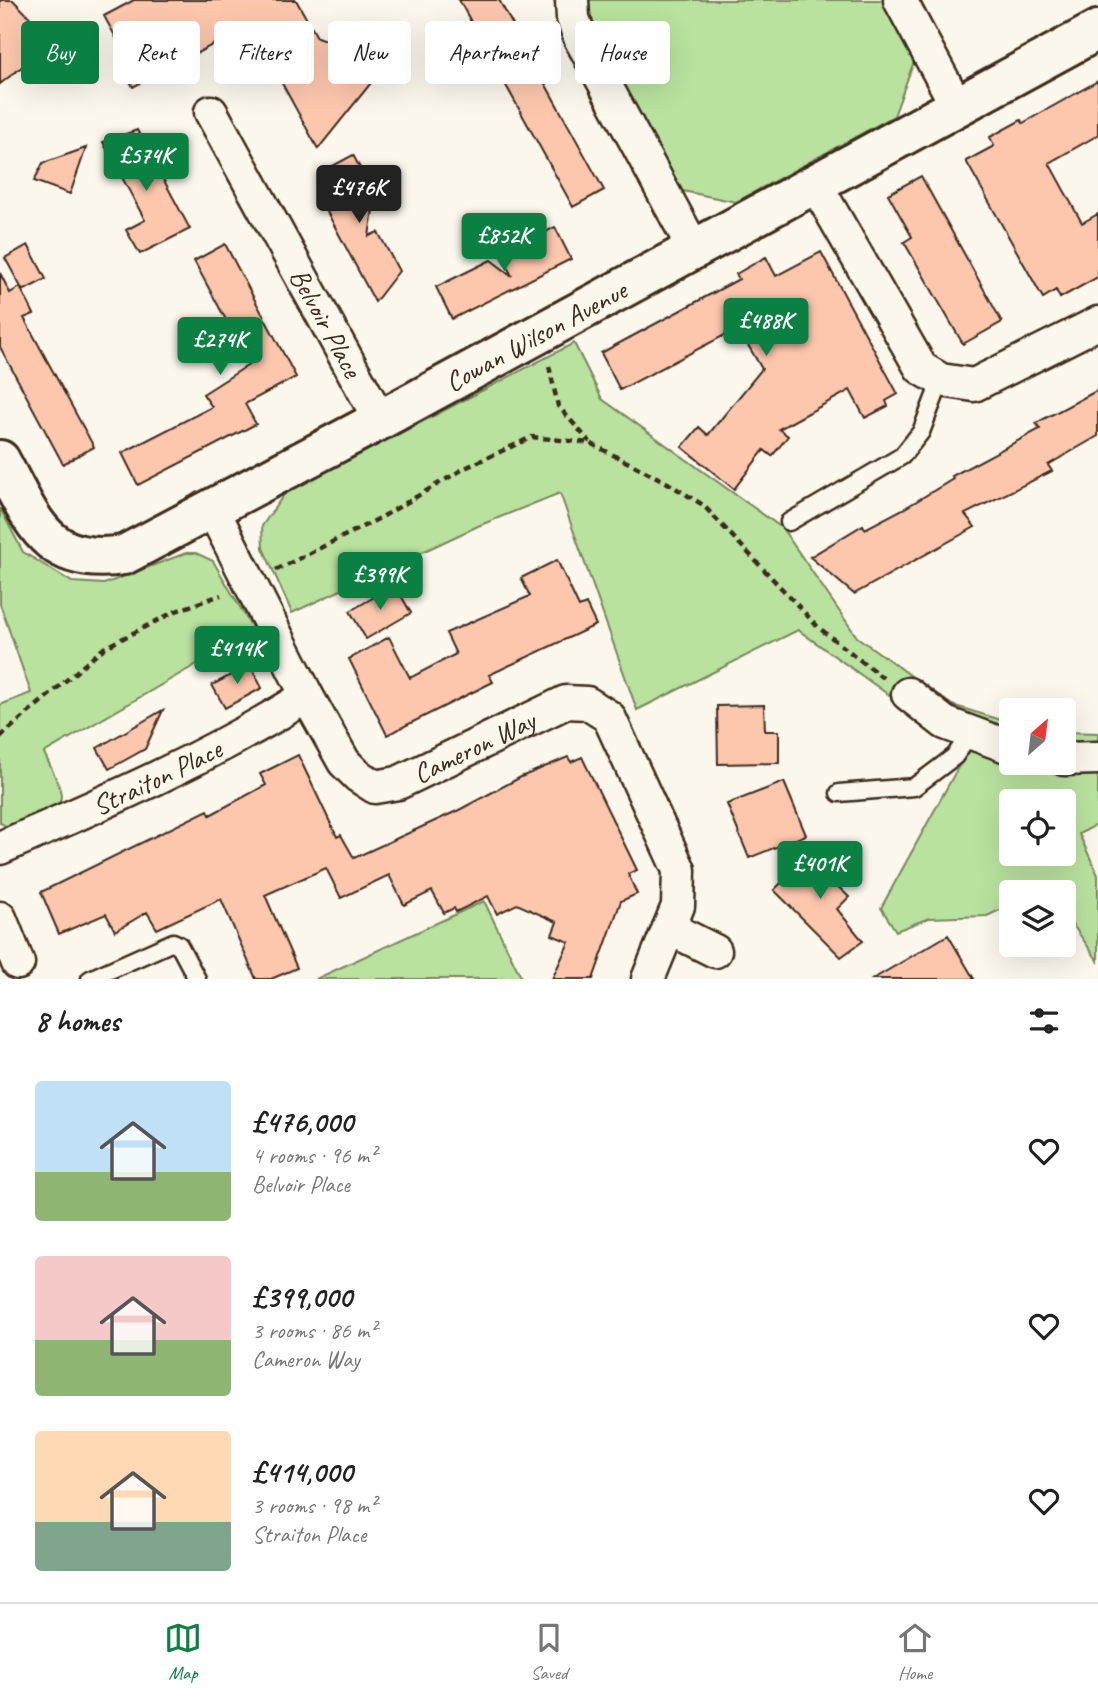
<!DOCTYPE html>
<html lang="en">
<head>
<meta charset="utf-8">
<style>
  :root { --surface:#fff; --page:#f2f2f2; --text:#222; --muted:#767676; --line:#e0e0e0; --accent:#0b8043 }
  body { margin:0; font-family:Caveat,sans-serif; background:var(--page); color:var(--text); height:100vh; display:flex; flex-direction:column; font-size:26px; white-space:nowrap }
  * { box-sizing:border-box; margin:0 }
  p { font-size:23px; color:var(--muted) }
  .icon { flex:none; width:38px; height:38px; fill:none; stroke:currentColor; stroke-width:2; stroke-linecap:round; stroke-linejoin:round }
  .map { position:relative; height:979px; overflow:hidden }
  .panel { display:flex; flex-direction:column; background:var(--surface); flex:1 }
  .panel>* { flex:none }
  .top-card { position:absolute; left:21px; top:21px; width:700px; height:63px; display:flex; gap:14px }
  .needle { width:46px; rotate:28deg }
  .tools { position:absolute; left:999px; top:698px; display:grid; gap:14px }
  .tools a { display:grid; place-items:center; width:77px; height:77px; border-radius:7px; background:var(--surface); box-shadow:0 7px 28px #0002; font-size:35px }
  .price { position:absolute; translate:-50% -60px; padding:0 16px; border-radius:7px; background:var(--accent); color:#fff; font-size:23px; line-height:46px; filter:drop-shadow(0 2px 4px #0008) }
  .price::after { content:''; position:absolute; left:50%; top:42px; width:21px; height:16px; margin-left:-10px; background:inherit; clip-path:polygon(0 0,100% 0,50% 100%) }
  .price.current { background:#222; color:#fff }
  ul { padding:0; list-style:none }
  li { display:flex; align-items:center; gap:21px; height:175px; padding:0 35px }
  li span { display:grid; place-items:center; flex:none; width:196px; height:140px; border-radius:7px; color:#555 }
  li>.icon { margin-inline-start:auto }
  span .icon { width:84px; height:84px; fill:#fffc; stroke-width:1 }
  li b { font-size:30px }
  h2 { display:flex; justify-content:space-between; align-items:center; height:84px; padding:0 35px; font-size:30px }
  .chip { padding:0 24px; border-radius:7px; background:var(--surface); box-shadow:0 7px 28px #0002; font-size:24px; line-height:63px }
  .chip.current { background:var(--accent); color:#fff }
  .dock { display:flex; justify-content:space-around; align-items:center; height:98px; border-top:2px solid var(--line); background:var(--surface); font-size:19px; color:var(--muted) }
  .dock a { display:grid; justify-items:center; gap:4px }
  .dock .current { color:var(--accent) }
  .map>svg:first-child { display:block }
  .green { fill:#b9e29e; stroke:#7a865e; stroke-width:2; fill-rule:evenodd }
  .building { fill:#fdc7ae; stroke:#3b2a1e; stroke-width:2 }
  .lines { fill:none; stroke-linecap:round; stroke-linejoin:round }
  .lane-casing { stroke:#3b2a1e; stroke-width:21 }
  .street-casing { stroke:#3b2a1e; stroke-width:37 }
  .secondary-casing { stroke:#3b2a1e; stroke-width:44 }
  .path { stroke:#3b2a1e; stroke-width:4.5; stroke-dasharray:7 5; stroke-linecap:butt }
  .lane { stroke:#fbf7ec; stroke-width:16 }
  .street { stroke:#fbf7ec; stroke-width:32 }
  .secondary { stroke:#fbf7ec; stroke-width:38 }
  .labels { text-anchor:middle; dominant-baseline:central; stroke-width:6; stroke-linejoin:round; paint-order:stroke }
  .street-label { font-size:28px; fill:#3b2a1e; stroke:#fbf7ec }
</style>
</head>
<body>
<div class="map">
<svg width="1098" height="979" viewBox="0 0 1098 979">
  <rect width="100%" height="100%" fill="#fbf7ec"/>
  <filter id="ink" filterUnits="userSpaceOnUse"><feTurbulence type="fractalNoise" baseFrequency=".0143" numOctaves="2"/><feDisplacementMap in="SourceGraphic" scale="14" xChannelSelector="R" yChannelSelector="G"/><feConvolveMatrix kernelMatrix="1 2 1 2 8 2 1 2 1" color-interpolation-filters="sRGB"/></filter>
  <g filter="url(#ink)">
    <path class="green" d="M 581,0 L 882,0 L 914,61 L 894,116 L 736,202 L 678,190 L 584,19 Z
      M 574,343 L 602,399 L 782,528 L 857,637 L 952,705 L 1011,723 L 1012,763 L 1064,763 L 1064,732 L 1098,733 L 1098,824 L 1079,834 L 1098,875 L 1098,961 L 1064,912 L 1064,892 L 1051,892 L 1049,889 L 1012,892 L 1011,905 L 987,916 L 929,918 L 896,931 L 881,908 L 967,751 L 798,630 L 637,710 L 560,493 L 478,526 L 292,613 L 263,548 L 262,526 L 285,493 ZM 1012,802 L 1064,802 L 1064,854 L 1012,854 Z
      M 0,508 L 23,552 L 72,582 L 104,584 L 186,553 L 196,553 L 213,561 L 254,631 L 44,753 C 72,810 68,804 11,829 L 0,823 L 0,705 L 31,693 L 0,604 Z
      M 484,901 L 522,979 L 316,979 Z"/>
    <path class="building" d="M 0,0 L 13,0 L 49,37 L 23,66 L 0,84 Z
      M 134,0 L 296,0 L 317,37 L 387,63 L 318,149 L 250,25 L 133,87 L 117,56 L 124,52 L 104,16 Z
      M 459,0 L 499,0 L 604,190 L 573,207 Z
      M 1098,81 L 1098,135 L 1049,163 L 1082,223 L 1098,214 L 1098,277 L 1060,298 L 1056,290 L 1043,298 L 966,161 L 994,146 L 990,137 L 1021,120 L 1023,123 Z
      M 137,130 L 190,229 L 140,254 L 126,230 L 145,220 L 103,142 Z
      M 86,148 L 70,194 L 34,181 L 43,163 Z
      M 353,155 L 375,196 L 369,236 L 378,232 L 399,271 L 375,302 L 318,195 L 338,184 L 329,168 Z
      M 921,176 L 1002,322 L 963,344 L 904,242 L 912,237 L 888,194 Z
      M 555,227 L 571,259 L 452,319 L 436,287 L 491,260 L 512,276 L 501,255 Z
      M 225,244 L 296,377 L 245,404 L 256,424 L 138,485 L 122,453 L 212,407 L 203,394 L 250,364 L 194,261 Z
      M 28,245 L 46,279 L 23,291 L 5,258 Z
      M 821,252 L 898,394 L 886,401 L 888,406 L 865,418 L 850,390 L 779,429 L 788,436 L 772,456 L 764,450 L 734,489 L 682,447 L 699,427 L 708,435 L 762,369 L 738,328 L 620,390 L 601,353 L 739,279 L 736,274 L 766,257 L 776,276 Z
      M 0,273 L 10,293 L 20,287 L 34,314 L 24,318 L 94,447 L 63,464 L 0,347 Z
      M 1098,390 L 1098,436 L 1048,465 L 1052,471 L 965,514 L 975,527 L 854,594 L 810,557 L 863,525 L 865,529 L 905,508 L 953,479 L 952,476 L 1040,429 L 1036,423 Z
      M 557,560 L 579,607 L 586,604 L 596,625 L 489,675 L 493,682 L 387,735 L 349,659 L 389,637 L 410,678 L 456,654 L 446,633 L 530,596 L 521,578 Z
      M 395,585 L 411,613 L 366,639 L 350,611 Z
      M 250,665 L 262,688 L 225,708 L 212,685 Z
      M 764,705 L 765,731 L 779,731 L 779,763 L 718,764 L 717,706 Z
      M 163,710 L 145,749 L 109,769 L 97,748 Z
      M 298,755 L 337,837 L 341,835 L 354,858 L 459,810 L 521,777 L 568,757 L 571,762 L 582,757 L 637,870 L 628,874 L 637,894 L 621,901 L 593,979 L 552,979 L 569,942 L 552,935 L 557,922 L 517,904 L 497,914 L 488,896 L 456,912 L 454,908 L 444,913 L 432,891 L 404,905 L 389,875 L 341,898 L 326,868 L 265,895 L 297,968 L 271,979 L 256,979 L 221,899 L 157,929 L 147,912 L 115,931 L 106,914 L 59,934 L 41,892 L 208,810 L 210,815 L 266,785 L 260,774 Z
      M 784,782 L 806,835 L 749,858 L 727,804 Z
      M 817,847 L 840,869 L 830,879 L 849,897 L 837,909 L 863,941 L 841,957 L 774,890 Z
      M 948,935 L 974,979 L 873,979 Z"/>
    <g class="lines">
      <defs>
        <path id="lane" d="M 789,522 L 902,456 L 921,432 L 941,380
          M 839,793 L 914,787 L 955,756 L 970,733
          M 90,979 L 173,942 L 179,945 L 197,979"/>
        <g id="street">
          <path d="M 572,0 L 573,18 L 581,40 L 694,249"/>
          <path d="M 900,0 L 958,108"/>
          <path id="s1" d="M 211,112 L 380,420"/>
          <path d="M 816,185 L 921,368 L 941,380 L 974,385 L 1098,323"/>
          <path id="s2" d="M 211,506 L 307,696 L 344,762 L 358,776 L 375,787 L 398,783 L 566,702 L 587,703 L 609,717 L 679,870 L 678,906 L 648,979"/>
          <path d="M 908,694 L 945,723 L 1012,748"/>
          <path d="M 1064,759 L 1098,758"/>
          <path id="s3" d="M 0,848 C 104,803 210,757 307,696"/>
          <path d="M 0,918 L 18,963"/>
          <path d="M 669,928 L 715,951"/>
        </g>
        <g id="secondary">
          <path id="s4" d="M 0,460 C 33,520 45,567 124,555 L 380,420 L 1098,30"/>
        </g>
      </defs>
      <use href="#lane" class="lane-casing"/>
      <use href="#street" class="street-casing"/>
      <use href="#secondary" class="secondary-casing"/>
      <path class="path" d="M 549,366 L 558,406 L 590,442
        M 276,570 L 382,517 L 465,468 L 532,437 L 590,443 L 666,482 L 703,505 L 818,627 L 883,678
        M 0,737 L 104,648 L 176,611 L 221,595"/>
      <use href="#lane" class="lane"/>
      <use href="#street" class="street"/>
      <use href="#secondary" class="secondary"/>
    </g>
  </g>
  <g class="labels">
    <g class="street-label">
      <text stroke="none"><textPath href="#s1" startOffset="240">Belvoir Place</textPath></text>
      <text stroke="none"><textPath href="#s4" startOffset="639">Cowan Wilson Avenue</textPath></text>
      <text stroke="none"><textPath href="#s2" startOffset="436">Cameron Way</textPath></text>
      <text stroke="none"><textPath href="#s3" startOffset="172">Straiton Place</textPath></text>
    </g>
  </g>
</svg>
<div class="tools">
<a><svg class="needle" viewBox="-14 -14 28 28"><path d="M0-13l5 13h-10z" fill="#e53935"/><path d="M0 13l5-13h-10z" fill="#767676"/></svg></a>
<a><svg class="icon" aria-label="locate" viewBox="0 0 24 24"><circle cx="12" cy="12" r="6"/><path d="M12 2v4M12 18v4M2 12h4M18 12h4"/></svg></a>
<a><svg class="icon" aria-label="layers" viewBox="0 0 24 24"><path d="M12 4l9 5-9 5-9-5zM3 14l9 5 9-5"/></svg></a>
</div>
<b class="price" style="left:146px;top:193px">£574K</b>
<b class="price current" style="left:359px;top:225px">£476K</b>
<b class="price" style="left:504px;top:273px">£852K</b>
<b class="price" style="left:766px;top:358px">£488K</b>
<b class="price" style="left:220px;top:377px">£274K</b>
<b class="price" style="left:380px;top:612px">£399K</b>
<b class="price" style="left:237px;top:686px">£414K</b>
<b class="price" style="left:820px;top:901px">£401K</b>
<div class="top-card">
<a class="chip current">Buy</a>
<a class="chip">Rent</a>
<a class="chip">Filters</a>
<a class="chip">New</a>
<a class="chip">Apartment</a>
<a class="chip">House</a>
</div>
</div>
<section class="panel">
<h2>8 homes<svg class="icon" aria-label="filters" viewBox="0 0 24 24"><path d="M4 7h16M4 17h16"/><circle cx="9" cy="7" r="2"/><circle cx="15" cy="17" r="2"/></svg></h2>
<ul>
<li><span style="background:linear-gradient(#bfe0f5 65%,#8fb573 0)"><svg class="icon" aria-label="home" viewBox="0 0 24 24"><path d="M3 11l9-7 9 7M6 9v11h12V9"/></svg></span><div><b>£476,000</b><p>4 rooms · 96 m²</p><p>Belvoir Place</p></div><svg class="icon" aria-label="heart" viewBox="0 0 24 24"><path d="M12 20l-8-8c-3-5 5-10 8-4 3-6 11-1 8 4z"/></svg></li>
<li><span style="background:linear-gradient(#f6c9c9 60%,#8fb573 0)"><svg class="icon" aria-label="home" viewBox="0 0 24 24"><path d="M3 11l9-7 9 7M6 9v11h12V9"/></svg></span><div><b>£399,000</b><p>3 rooms · 86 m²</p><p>Cameron Way</p></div><svg class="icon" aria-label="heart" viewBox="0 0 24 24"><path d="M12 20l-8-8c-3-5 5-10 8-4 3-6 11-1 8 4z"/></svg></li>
<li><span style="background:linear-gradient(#ffd9b3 65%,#7fa58c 0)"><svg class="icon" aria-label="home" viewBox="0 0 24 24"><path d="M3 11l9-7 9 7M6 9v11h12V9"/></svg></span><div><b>£414,000</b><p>3 rooms · 98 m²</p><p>Straiton Place</p></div><svg class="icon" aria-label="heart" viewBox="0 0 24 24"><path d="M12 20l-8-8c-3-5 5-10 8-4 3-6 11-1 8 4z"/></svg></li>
</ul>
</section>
<nav class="dock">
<a class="current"><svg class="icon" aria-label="map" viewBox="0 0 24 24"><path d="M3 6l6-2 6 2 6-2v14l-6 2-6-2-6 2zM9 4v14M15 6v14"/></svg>Map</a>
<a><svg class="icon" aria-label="saved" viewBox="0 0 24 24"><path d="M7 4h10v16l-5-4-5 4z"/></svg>Saved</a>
<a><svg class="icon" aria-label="home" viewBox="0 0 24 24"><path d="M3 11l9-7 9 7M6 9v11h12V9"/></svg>Home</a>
</nav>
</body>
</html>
